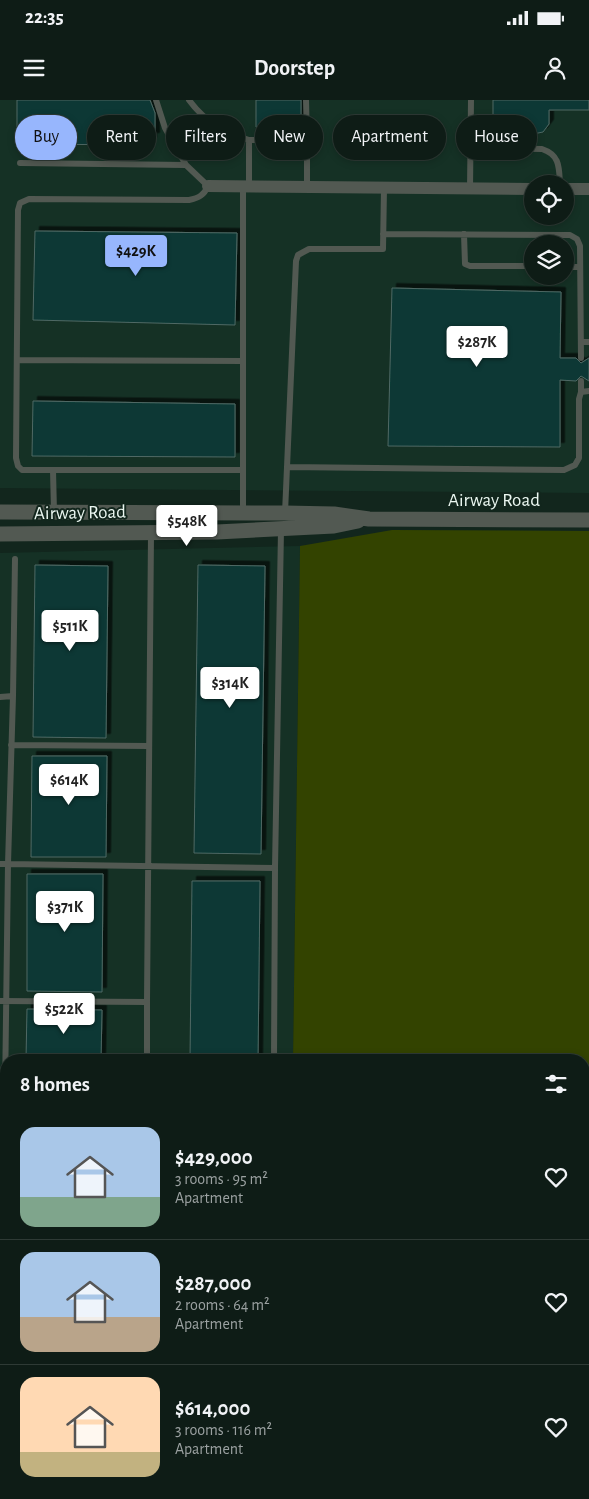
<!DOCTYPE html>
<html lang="en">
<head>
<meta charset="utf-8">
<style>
  :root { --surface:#0e1c16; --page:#17251f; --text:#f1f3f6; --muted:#9ba1a1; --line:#2e3a35; --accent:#97b6fd }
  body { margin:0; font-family:"Alegreya Sans",sans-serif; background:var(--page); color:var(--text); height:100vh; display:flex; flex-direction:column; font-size:19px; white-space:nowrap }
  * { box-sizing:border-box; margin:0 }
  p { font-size:16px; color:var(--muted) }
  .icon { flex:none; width:28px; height:28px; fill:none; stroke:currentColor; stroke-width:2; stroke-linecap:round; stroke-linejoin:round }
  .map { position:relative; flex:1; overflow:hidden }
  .panel { position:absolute; left:0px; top:954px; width:590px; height:446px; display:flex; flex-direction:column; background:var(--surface); border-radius:20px 20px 0 0; box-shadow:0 2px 8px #0003,0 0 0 1px var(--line) }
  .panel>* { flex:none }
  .hud { position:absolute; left:15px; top:15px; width:560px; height:45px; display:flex; gap:10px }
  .tools { position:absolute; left:524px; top:75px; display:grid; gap:10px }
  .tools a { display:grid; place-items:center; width:50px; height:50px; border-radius:50%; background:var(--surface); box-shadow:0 2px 8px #0003,0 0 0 1px var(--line); font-size:25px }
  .price { position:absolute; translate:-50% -42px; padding:0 11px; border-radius:5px; background:#fff; color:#222; font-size:16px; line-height:32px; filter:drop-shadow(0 1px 2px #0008) }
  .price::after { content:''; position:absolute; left:50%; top:30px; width:15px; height:11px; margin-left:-8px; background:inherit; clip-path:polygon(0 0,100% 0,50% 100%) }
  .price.current { background:var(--accent); color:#111 }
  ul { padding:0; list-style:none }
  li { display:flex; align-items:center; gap:15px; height:125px; padding:0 20px }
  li+li { border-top:1px solid var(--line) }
  li span { display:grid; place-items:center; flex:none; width:140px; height:100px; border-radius:15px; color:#555 }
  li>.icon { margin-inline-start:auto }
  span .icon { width:60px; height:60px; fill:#fffc; stroke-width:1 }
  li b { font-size:21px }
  h2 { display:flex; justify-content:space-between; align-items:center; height:60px; padding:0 20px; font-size:21px }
  .pill { padding:0 18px; border-radius:22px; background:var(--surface); box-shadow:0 2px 8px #0003,0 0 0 1px var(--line); font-size:18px; line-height:45px }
  .pill.current { background:var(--accent); color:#111 }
  .status { display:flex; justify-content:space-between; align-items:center; height:35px; padding:0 25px; background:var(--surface); direction:ltr }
  .status svg { height:14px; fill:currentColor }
  header { display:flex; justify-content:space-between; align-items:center; height:65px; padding:0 20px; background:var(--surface); font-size:22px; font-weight:700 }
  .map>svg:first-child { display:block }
  .built { fill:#153125; fill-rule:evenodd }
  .green { fill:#334300 }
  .building { fill:#0a3934; stroke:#506965; filter:url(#shadow) }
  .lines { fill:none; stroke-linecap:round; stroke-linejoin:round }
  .service { stroke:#525952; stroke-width:6 }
  .minor { stroke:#525952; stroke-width:12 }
  .tertiary { stroke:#525952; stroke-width:15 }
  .labels { text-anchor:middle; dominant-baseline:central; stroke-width:4; stroke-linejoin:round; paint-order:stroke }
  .street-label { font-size:19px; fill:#ebf7f1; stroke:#12261d }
</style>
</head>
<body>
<div class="status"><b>22:35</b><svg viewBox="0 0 49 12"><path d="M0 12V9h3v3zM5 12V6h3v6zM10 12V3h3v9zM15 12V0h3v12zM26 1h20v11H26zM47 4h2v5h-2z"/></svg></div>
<header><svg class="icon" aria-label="menu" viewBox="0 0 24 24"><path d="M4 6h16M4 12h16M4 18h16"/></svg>Doorstep<svg class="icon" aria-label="person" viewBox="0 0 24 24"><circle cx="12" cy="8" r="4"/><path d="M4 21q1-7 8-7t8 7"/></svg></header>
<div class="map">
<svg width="589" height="1399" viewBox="0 0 589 1399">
  <defs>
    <filter id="shadow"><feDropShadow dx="4.5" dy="-4.5" stdDeviation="0" flood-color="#0009"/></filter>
  </defs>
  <rect width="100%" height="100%" fill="#12261d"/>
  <path class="built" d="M 0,0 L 589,0 L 589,393 L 0,388 ZM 532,84 L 565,84 L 565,116 L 532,116 ZM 532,144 L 565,144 L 565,176 L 532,176 Z
    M 300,446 L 293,960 L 6,960 L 6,1394 L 584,1394 L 584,1085 L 589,1085 L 589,1399 L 0,1399 L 0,453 Z"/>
  <path class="green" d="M 392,430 L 589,431 L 589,1085 L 584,1085 L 584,960 L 293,960 L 300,446 Z"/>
  <path class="building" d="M 17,0 L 150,0 L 155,13 L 155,37 L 152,37 L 152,42 L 147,42 L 147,45 L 20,44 L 20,39 L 17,39 Z
    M 256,0 L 301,0 L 301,28 L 256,27 Z
    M 493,0 L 589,0 L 589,10 L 549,10 L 549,24 L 543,32 L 528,35 L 493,32 Z
    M 35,131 L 237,133 L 235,225 L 33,220 Z
    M 392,188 L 561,192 L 560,258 L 576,258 L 581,263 L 589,258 L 589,281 L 581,276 L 576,281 L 560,280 L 560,347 L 388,346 Z
    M 33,301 L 235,304 L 235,357 L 32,356 Z
    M 35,465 L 108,466 L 106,638 L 33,637 Z
    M 198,465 L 265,466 L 261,754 L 194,753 Z
    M 32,656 L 107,656 L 106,757 L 31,757 Z
    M 27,774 L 103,774 L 102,892 L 27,891 Z
    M 192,781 L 260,781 L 258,960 L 190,960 Z
    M 27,909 L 102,910 L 101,960 L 26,960 Z"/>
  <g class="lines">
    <path class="service" d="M 156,0 L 165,28 L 186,65
      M 189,0 C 205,22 224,32 249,40 L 249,86
      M 306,0 L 307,40
      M 249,40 L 307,40 L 307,87
      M 471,48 L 542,49 C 560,55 559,67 560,84
      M 20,63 L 186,65 L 208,86 C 204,95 199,98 189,100 L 29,99 L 20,103 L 18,110 L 16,358 L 18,366 L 22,370 L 53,370
      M 243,86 L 243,370
      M 470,89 L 471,0
      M 383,134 L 570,135 L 577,139 L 580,146 L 581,258
      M 464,134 L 465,164 L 470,166 L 532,166
      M 565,167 L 580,167
      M 581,242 L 589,242
      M 17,260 L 243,261
      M 581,281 L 581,292
      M 287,367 L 564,370 L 575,365 L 579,358 L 579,299 L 581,292 L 589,291
      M 54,412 L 53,370 L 243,370 L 243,412
      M 285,413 L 296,161 L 298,155 L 309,149 L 383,149 L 384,88
      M 0,597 L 13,596 L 15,459
      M 11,645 L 149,646
      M 0,764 L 8,764 L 13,596
      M 0,901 L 147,902 L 151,434
      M 147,902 L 147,960
      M 274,960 L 275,768
      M 4,1070 L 8,764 L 275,768 L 281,430
      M 584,1098 L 589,1098
      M 6,1110 L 4,1147 L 6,1275
      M 584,1229 L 589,1229
      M 584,1368 L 589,1368
      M 185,1399 L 185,1394"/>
    <path class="minor" d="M 208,86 L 532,89
      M 565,89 L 589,89"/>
    <path class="tertiary" d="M 0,412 L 285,413 L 334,414 L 369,419 L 589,420
      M 0,434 L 217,432 L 334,426 L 358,421
      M 407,1394 L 407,1399"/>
  </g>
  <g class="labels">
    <g class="street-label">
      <text x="494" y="400">Airway Road</text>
      <text transform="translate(80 413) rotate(-1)">Airway Road</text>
    </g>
  </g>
</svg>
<div class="tools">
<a><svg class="icon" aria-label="locate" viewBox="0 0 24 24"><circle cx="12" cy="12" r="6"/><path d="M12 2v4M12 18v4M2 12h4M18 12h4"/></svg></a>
<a><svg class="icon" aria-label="layers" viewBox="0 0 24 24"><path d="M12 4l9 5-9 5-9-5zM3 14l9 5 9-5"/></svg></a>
</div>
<b class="price current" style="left:136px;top:177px">$429K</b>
<b class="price" style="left:477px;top:268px">$287K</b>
<b class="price" style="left:187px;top:447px">$548K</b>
<b class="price" style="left:70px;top:552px">$511K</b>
<b class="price" style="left:230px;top:609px">$314K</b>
<b class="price" style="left:69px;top:706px">$614K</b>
<b class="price" style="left:65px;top:833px">$371K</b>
<b class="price" style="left:64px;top:935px">$522K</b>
<div class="hud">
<a class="pill current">Buy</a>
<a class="pill">Rent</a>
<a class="pill">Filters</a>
<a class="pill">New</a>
<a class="pill">Apartment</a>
<a class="pill">House</a>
</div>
<section class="panel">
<h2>8 homes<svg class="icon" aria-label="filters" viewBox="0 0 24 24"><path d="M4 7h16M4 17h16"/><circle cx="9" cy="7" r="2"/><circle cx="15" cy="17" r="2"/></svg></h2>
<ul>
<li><span style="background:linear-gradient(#a9c7e8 70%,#7fa58c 0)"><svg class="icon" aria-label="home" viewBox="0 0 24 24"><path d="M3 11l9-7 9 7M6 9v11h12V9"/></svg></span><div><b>$429,000</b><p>3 rooms · 95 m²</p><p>Apartment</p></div><svg class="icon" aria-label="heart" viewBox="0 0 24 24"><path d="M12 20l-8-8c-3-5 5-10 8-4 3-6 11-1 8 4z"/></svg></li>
<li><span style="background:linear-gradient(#a9c7e8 65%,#b9a48a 0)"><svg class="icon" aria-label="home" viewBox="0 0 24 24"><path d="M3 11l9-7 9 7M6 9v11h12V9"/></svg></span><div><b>$287,000</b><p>2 rooms · 64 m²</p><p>Apartment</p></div><svg class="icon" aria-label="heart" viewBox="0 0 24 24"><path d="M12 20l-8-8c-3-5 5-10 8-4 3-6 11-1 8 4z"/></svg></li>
<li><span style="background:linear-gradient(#ffd9b3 75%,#c2b280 0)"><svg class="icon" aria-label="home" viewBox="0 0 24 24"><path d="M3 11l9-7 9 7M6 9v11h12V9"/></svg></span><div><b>$614,000</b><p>3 rooms · 116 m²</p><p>Apartment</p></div><svg class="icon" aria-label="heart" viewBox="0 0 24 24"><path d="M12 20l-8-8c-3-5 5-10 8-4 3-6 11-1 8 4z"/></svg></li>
</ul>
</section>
</div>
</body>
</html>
